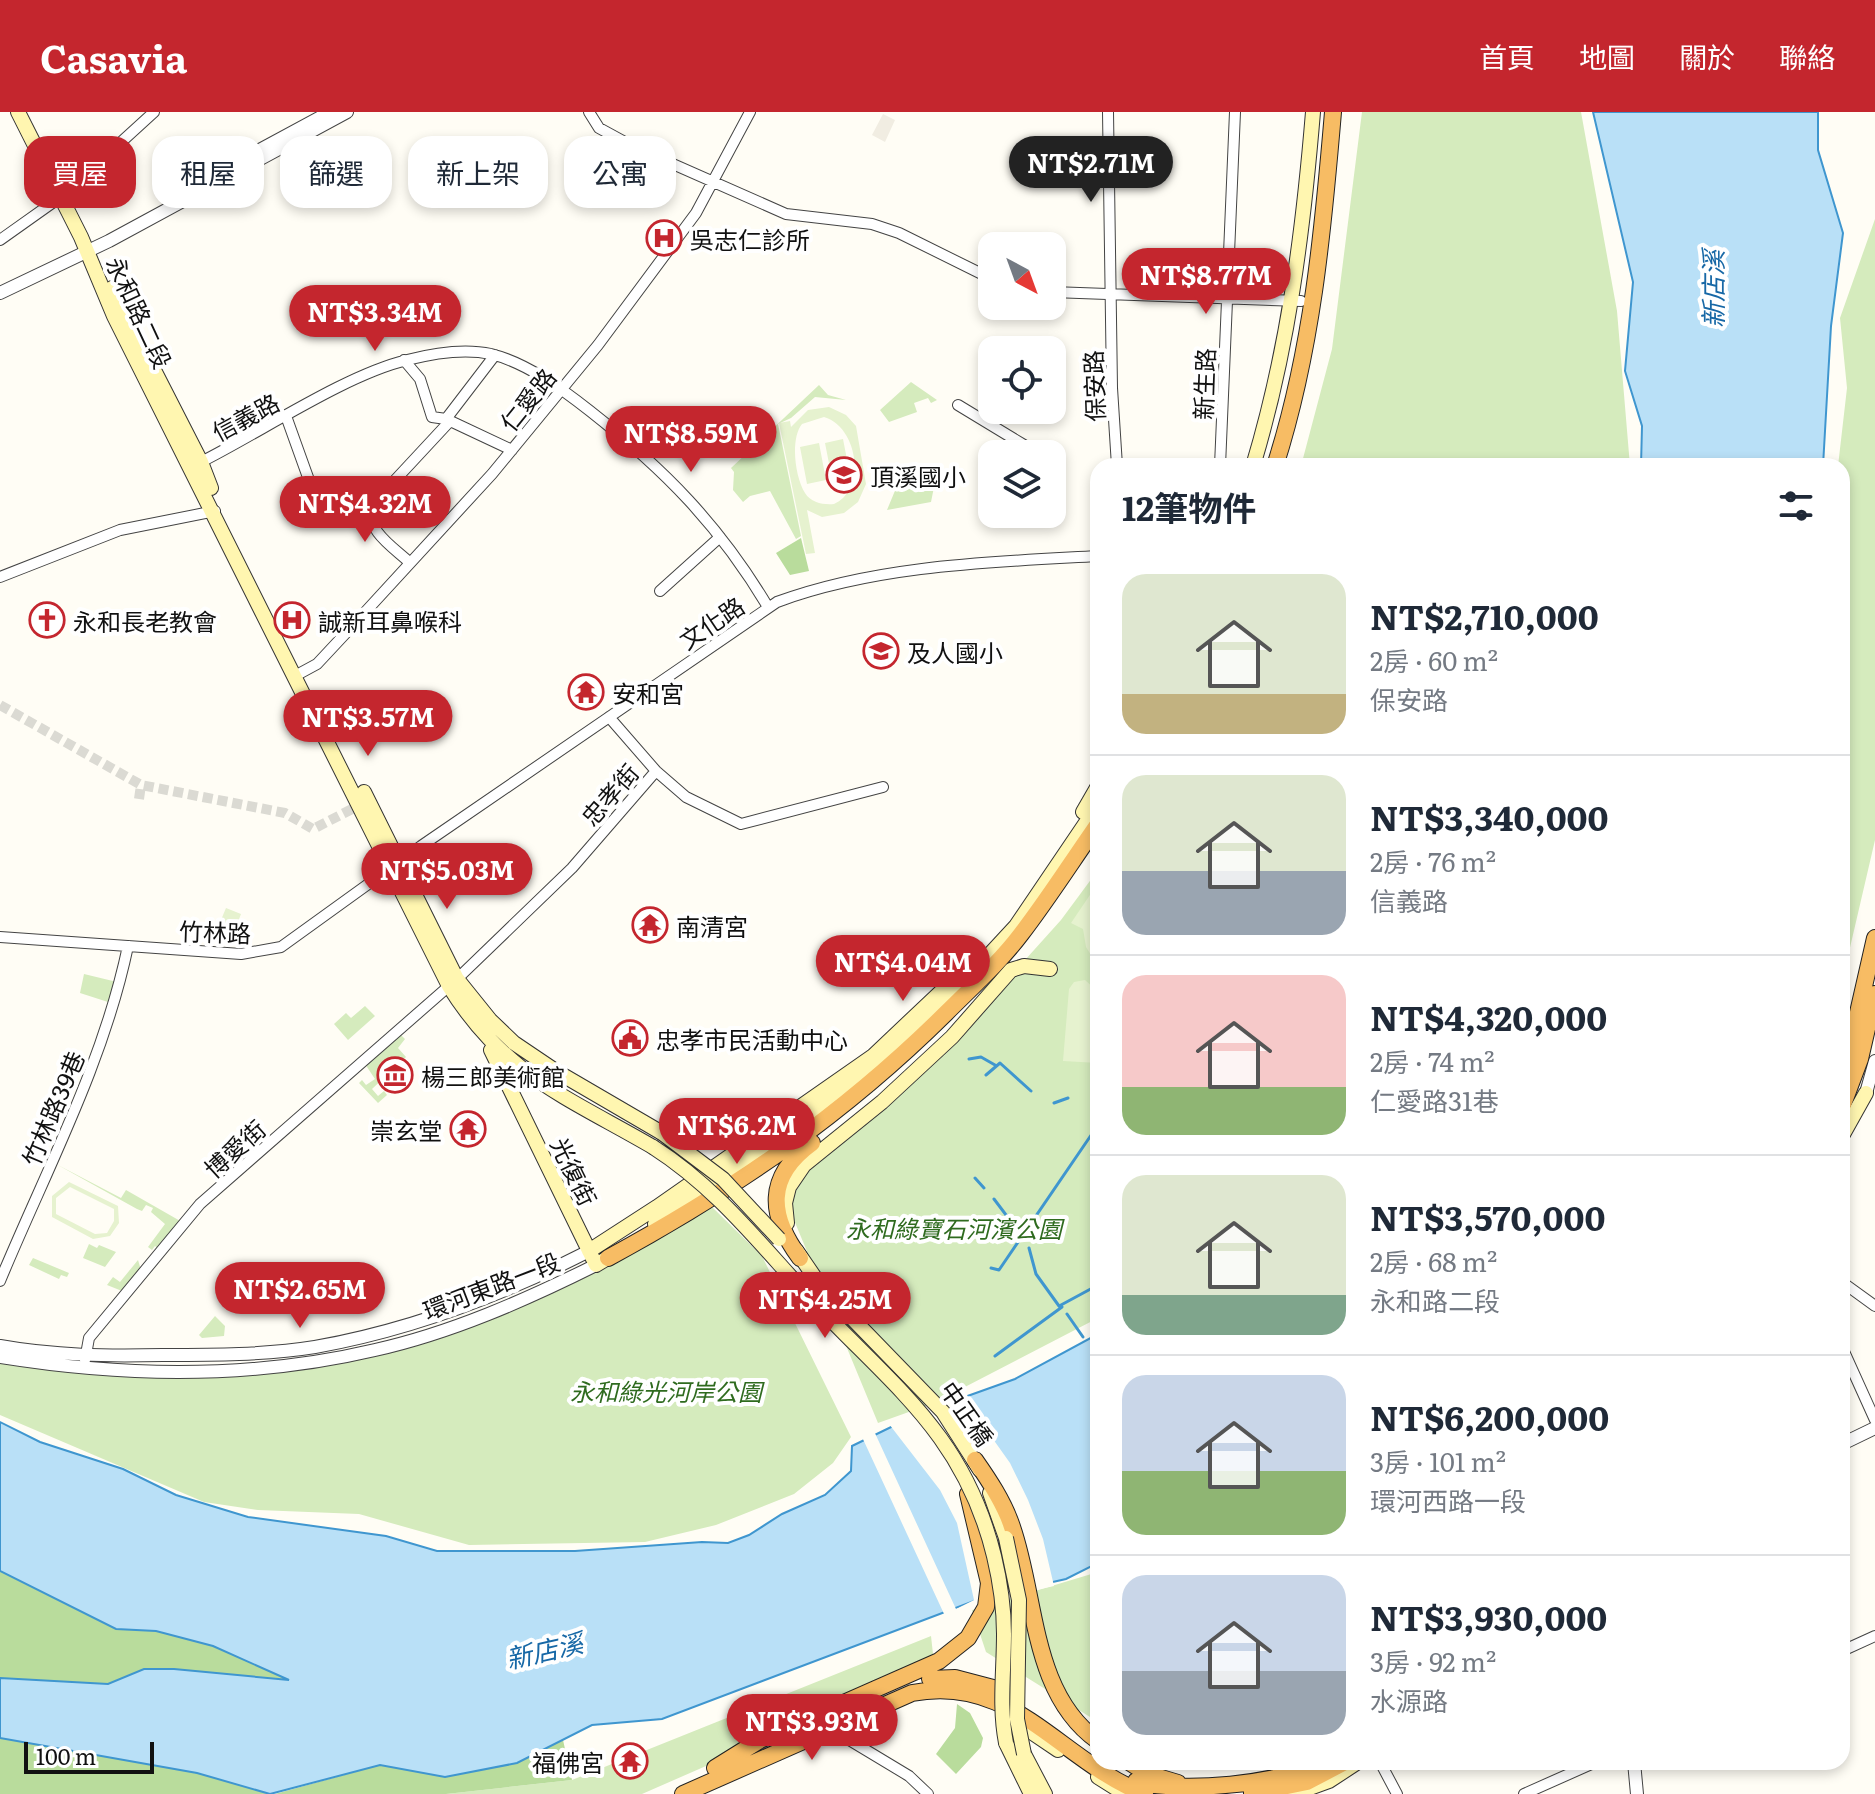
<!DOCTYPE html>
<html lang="zh-TW">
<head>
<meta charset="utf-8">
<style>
  :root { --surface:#fff; --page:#f6f6f7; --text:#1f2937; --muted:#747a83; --line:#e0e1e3; --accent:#c4262e }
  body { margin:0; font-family:Literata,"Noto Sans TC",serif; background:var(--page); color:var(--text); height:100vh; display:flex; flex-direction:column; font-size:30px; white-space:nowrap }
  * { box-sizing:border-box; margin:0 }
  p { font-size:26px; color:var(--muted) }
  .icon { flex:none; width:44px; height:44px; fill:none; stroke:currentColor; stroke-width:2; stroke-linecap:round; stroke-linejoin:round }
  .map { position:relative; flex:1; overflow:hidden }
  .panel { position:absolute; left:1090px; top:346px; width:760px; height:1312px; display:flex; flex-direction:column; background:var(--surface); border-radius:24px; box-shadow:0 4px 12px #0003 }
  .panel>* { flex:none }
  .top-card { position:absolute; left:24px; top:24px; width:760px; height:72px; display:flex; gap:16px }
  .needle { width:52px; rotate:139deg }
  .controls { position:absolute; left:978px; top:120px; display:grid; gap:16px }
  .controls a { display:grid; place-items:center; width:88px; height:88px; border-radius:16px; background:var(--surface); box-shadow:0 4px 12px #0003; font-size:40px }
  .scale { position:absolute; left:24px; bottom:20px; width:130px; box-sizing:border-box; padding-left:8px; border:4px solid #111; border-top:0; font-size:22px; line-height:28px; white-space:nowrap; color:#111; -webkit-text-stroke:6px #fff; paint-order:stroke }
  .price { position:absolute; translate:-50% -68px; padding:0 18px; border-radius:28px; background:var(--accent); color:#fff; font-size:26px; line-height:52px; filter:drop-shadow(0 2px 4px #0008) }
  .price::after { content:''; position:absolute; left:50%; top:48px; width:24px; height:18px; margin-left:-12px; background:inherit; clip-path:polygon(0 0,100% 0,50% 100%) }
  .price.on { background:#222; color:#fff }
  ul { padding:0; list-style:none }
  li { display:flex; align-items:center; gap:24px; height:200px; padding:0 32px }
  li+li { border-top:2px solid var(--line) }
  li span { display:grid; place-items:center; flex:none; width:224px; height:160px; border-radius:24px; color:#555 }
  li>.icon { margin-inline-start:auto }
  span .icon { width:96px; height:96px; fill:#fffc; stroke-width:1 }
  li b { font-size:34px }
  h2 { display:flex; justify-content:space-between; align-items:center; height:96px; padding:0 32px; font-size:34px }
  .pill { padding:0 28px; border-radius:24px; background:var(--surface); box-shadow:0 4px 12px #0003; font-size:28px; line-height:72px }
  .pill.on { background:var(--accent); color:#fff }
  header { display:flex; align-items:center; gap:48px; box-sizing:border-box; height:112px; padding:0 40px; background:var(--accent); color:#fff }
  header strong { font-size:38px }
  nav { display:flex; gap:44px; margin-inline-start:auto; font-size:28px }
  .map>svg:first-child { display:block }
  .green { fill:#d5ebbd }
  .forest { fill:#b9dc9c }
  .pitch { fill:#e6f2cf; fill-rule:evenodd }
  .plaza { fill:#f1ede2 }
  .water { fill:#b9e0f7; stroke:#3f96cf; stroke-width:2 }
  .pier { fill:#fffdf5 }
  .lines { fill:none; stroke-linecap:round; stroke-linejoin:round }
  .stream { stroke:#3f96cf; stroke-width:3 }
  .minor-tunnel { stroke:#dbdad3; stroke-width:10; stroke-dasharray:10 5; stroke-linecap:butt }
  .minor-casing { stroke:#444; stroke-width:12 }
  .tertiary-casing { stroke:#444; stroke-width:14 }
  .secondary-casing { stroke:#333; stroke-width:16 }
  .trunk-casing { stroke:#222; stroke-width:18 }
  .minor { stroke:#fff; stroke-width:10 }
  .tertiary { stroke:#fff; stroke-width:12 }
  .secondary { stroke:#fff6b0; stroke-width:14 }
  .trunk { stroke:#f7bc64; stroke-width:16 }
  .secondary-bridge-casing { stroke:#333; stroke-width:16; stroke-linecap:butt }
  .secondary-bridge { stroke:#fff6b0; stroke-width:14 }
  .labels { text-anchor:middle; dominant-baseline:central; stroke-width:8; stroke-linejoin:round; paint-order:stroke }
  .poi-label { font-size:24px; fill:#111; stroke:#fff; text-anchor:start }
  .street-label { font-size:24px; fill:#111; stroke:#fff }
  .park-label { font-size:24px; font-style:italic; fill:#2f6b1f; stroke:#fff }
  .water-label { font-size:26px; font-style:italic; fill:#1768a6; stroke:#fff }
</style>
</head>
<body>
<header>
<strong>Casavia</strong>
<nav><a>首頁</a><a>地圖</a><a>關於</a><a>聯絡</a></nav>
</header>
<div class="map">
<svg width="1875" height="1682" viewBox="0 0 1875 1682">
  <rect width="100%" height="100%" fill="#fffdf5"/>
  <path class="green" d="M 1362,0 L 1581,0 L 1617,199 L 1630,354 L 1301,354 L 1332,237 Z
    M 1875,107 L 1875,728 L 1842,870 L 1842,354 L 1838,354 L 1847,276 L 1840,206 Z
    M 911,270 L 937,288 L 931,291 L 928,286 L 914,291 L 917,300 L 889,310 L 880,298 Z
    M 819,273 L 828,283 L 846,288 L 815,285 L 791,306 L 778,312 L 801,424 L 796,427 L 770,379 L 750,384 L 743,390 L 733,378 L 734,360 L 731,356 Z
    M 899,369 L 935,370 L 931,390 L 887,398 Z
    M 1098,758 L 1098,1206 L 934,1291 L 878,1311 L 794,1108 L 782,1069 L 978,900 L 1061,808 Z
    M 84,862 L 117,870 L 113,885 L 108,890 L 80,881 Z
    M 365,894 L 375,904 L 348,928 L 334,912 L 346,901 L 351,906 Z
    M 399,921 L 405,927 L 398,936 L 406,945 L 372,977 L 378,984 L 384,979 L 387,983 L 378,991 L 359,971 L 362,968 L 366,973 L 375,967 L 365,952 Z
    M 56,1052 L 121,1086 L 126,1078 L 182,1110 L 159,1137 L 155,1134 L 152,1138 L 148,1135 L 165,1112 L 151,1100 L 153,1096 L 146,1093 L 142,1099 L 137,1097 Z
    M 711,1094 L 762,1144 L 851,1325 L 833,1351 L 794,1382 L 716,1413 L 645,1430 L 469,1433 L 359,1402 L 258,1398 L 204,1390 L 0,1303 L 0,1250 L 14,1254 L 186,1263 L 370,1239 L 506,1197 Z
    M 89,1132 L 97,1136 L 99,1133 L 116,1140 L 105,1155 L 83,1146 Z
    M 33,1146 L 69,1161 L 67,1165 L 61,1163 L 59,1167 L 29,1153 Z
    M 138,1148 L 141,1158 L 122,1179 L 107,1173 L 113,1165 L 120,1170 Z
    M 215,1204 L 225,1214 L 224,1224 L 202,1226 L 199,1223 Z
    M 1098,1460 L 1098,1610 L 986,1540 L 972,1498 Z
    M 931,1524 L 933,1542 L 919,1557 L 754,1626 L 706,1654 L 642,1682 L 446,1682 L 572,1668 Z"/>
  <path class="forest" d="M 801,426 L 809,459 L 790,463 L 776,441 Z
    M 0,1459 L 116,1517 L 156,1519 L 213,1534 L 293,1569 L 174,1557 L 144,1557 L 109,1572 L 0,1566 Z
    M 957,1592 L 970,1601 L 983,1626 L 981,1635 L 956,1662 L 936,1642 L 955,1616 Z
    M 0,1626 L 197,1661 L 270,1682 L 0,1682 Z
    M 563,1628 L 572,1668 L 446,1682 L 275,1682 L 380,1653 L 445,1665 L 517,1651 Z"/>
  <path class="pitch" d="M 829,295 L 846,303 L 856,314 L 866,372 L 858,390 L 844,401 L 822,405 L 807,398 L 815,441 L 806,442 L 779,311 L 790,309 L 791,315 L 808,298 ZM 824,305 C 857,314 868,377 834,392 C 824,393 811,391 805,381 C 795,365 790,327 802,312 Z
    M 843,327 L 850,363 L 832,367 L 825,331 Z
    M 819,331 L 826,368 L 807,372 L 800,335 Z
    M 1098,771 L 1098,854 L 1086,835 L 1083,817 L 1071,811 Z
    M 226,796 L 241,802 L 231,828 L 213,827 Z
    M 1085,868 L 1096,878 L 1098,951 L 1063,949 L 1069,877 L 1074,870 Z
    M 69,1070 L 118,1094 L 119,1111 L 110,1124 L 93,1127 L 52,1105 L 52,1084 ZM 70,1075 L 114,1097 L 114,1109 L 107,1121 L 95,1122 L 56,1102 L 56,1086 Z"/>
  <path class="plaza" d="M 883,2 L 895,8 L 885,30 L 872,23 Z"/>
  <path class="water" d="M 1593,0 L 1818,0 L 1818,38 L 1843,121 L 1831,214 L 1823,354 L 1641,354 L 1642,314 L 1625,259 L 1633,170 Z
    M 1098,1222 L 1098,1451 L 1066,1467 L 982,1486 L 662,1607 L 592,1613 L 517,1651 L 445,1665 L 380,1653 L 270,1682 L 197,1661 L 0,1626 L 0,1566 L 108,1572 L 144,1557 L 174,1557 L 289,1568 L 213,1534 L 156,1519 L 116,1517 L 0,1459 L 0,1310 L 40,1330 L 123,1357 L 176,1383 L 248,1405 L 386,1424 L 437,1439 L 575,1439 L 702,1430 L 728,1431 L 749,1423 L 782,1402 L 825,1383 L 851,1359 L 852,1334 L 920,1301 L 1015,1267 Z"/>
  <path class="pier" d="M 961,1282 L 1010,1351 L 1028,1388 L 1043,1427 L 1054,1474 L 983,1490 L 945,1504 L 862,1325 L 874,1319 L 956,1497 L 974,1488 L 957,1411 L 940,1378 L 889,1312 Z"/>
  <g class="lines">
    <path class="stream" d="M 969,947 L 981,945 L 995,953
      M 986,963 L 1000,951 L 1031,979
      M 1054,991 L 1068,986
      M 975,1066 L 984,1076
      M 994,1087 L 1022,1124
      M 1029,1136 L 1036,1162 L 1059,1194
      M 991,1156 L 999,1158 L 1098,1013
      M 1061,1193 L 1098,1173
      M 1067,1202 L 1083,1225
      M 995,1244 L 1062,1195"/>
    <path class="minor-tunnel" d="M 0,593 L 141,673 L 285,701 L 313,717 L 360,693
      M 139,687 L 141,673"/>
    <defs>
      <path id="minor" d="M 589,0 L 599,16 L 632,34 L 786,102 L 872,112 L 899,121 L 992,167
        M 1108,0 L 1112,276 L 1117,354
        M 0,128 L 62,84 L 154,0
        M 1052,180 L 1301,189
        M 404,248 L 420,267 L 432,305 L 446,307 L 512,338
        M 958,293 L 1024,333
        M 286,304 L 319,396
        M 446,307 L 495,243
        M 201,350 C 261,320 345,263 407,248 C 434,241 464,236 491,242 C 527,251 562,277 590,299 C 665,358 719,413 768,495
        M 1220,354 L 1235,0
        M 409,450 C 393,435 366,419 371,394 L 450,309
        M 0,465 L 120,418 L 215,399
        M 660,479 L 720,425
        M 293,565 L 317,552 L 345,522 L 492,362 L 598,233 L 696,101 L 750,0
        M 609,605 L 656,659 L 686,685 L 741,712 L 883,675
        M 0,825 L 241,842 L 281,835 L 421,734 L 777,490 C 877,453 992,450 1098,444
        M 457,867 L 572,756 L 656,659
        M 0,1169 C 46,1058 103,953 128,834
        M 1842,1170 L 1875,1194
        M 1842,1235 L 1875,1308
        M 85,1248 L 89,1226 L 200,1092 L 449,874
        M 1842,1539 L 1875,1524
        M 836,1620 L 909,1664 L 928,1682
        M 1380,1650 L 1397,1682
        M 1524,1682 L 1596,1650"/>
      <path id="tertiary" d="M 241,48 L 330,0
        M 0,181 L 109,129 L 347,0
        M 1866,981 L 1875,949
        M 0,1234 C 55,1244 108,1244 163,1243 C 213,1243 265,1243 315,1235 C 410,1218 503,1183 589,1139
        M 0,1245 C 124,1265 252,1267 375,1238 C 451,1221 526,1188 596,1153
        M 1842,1332 L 1875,1316
        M 1634,1650 L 1637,1682"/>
      <path id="secondary" d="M 18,0 L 81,125 L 114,204 L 449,874 C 504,963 567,985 653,1035
        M 112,176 L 201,350 L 211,376
        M 1253,354 C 1288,238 1303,121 1313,0
        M 364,680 L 457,867 L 490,908 L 514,931 L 554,958 L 662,1021
        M 1083,700 L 1098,674
        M 491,938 L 596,1153 L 616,1141
        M 1842,1024 L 1866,981
        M 787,1111 L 785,1091 L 789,1075 L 804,1053 L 882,990 L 952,925 L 1011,858 L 1024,854 L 1050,857
        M 655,1112 L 864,964 L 942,894 L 1016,814 L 1098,693
        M 796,1138 L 822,1176
        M 589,1139 L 657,1095 L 873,944 L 948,873
        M 816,1169 L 943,1300 L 980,1358
        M 990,1381 L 1006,1426
        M 1012,1607 L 1058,1638
        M 1006,1631 L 1031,1682
        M 1024,1642 L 1045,1682
        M 1098,1665 L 1125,1682
        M 1293,1682 L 1329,1669 L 1358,1650"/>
      <path id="trunk" d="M 1275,354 C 1312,239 1323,119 1333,0
        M 1842,971 L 1875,826
        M 1842,995 L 1860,947 L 1875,882
        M 608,1146 C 735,1077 843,1003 946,901 C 972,875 999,851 1021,822 C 1048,787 1072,749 1098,712
        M 800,1146 C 769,1104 765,1065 812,1031
        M 975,1348 C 989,1368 1003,1389 1011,1412 C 1037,1483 1030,1581 1098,1629
        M 930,1567 L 955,1566 L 993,1576
        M 1129,1650 L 1148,1662 L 1178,1671
        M 715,1656 L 760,1628 L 939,1549 L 968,1526 L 986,1495 L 989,1471 L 968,1382
        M 1136,1669 C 1179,1682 1282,1672 1325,1650
        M 1252,1681 L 1307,1670 L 1345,1650
        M 683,1682 L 912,1581 C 1013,1561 1061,1650 1145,1682"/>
    </defs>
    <use href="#minor" class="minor-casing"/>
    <use href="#tertiary" class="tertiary-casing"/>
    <use href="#secondary" class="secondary-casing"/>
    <use href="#trunk" class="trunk-casing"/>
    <use href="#minor" class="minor"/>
    <use href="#tertiary" class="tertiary"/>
    <use href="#secondary" class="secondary"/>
    <use href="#trunk" class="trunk"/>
    <defs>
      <path id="secondary-bridge" d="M 662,1021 L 723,1067 L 779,1127
        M 653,1035 C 717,1076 759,1131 810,1186 C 891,1273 964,1321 994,1444 C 1000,1469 1004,1496 1004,1522 C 1004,1559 999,1595 1006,1631
        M 1006,1426 L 1019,1488 L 1017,1607 L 1024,1642"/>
    </defs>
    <use href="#secondary-bridge" class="secondary-bridge-casing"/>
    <use href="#secondary-bridge" class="secondary-bridge"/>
  </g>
  <defs>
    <symbol id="hospital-ring" viewBox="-11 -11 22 22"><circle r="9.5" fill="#fff" stroke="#c4262e" stroke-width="1.5"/><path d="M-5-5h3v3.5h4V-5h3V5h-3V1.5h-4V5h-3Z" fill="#c4262e"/></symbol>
    <symbol id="school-ring" viewBox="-11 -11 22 22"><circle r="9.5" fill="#fff" stroke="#c4262e" stroke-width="1.5"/><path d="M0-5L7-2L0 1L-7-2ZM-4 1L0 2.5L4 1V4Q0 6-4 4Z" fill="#c4262e"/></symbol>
    <symbol id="church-ring" viewBox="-11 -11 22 22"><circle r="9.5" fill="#fff" stroke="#c4262e" stroke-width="1.5"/><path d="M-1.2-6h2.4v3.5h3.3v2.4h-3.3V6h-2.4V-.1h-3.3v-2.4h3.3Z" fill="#c4262e"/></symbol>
    <symbol id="temple-ring" viewBox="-11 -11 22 22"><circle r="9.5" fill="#fff" stroke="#c4262e" stroke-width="1.5"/><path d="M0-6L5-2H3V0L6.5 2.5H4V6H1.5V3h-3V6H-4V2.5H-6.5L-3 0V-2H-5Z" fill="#c4262e"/></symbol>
    <symbol id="civic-ring" viewBox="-11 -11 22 22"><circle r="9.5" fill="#fff" stroke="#c4262e" stroke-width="1.5"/><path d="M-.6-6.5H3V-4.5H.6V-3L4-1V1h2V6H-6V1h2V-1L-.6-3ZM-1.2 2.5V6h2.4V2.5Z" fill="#c4262e"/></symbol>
    <symbol id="museum-ring" viewBox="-11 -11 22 22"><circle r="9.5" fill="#fff" stroke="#c4262e" stroke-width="1.5"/><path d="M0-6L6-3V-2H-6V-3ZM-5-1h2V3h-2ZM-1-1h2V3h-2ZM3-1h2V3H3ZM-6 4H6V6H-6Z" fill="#c4262e"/></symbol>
  </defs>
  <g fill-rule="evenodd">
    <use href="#hospital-ring" x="644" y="106" width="40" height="40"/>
    <use href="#school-ring" x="824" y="343" width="40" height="40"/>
    <use href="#church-ring" x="27" y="488" width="40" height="40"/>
    <use href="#hospital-ring" x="272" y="488" width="40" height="40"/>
    <use href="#school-ring" x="861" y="519" width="40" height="40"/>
    <use href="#temple-ring" x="566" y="560" width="40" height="40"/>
    <use href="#temple-ring" x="630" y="793" width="40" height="40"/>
    <use href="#civic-ring" x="610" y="906" width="40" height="40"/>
    <use href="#museum-ring" x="375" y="943" width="40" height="40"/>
    <use href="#temple-ring" x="448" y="997" width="40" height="40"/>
    <use href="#temple-ring" x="610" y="1629" width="40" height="40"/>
  </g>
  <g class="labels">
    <g class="poi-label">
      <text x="690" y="126">吳志仁診所</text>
      <text x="870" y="363">頂溪國小</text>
      <text x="73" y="508">永和長老教會</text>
      <text x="318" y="508">誠新耳鼻喉科</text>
      <text x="907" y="539">及人國小</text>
      <text x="612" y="580">安和宮</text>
      <text x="676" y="813">南清宮</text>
      <text x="656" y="926">忠孝市民活動中心</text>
      <text x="421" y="963">楊三郎美術館</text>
      <text x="442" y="1017" text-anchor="end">崇玄堂</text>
      <text x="604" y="1649" text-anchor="end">福佛宮</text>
    </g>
    <g class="street-label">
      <text transform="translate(140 200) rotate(65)">永和路二段</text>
      <text transform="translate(1203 272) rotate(-88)">新生路</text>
      <text transform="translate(1093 274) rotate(-92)">保安路</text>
      <text transform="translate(527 287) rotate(-51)">仁愛路</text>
      <text transform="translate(245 304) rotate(-28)">信義路</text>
      <text transform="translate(711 510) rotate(-34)">文化路</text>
      <text transform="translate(609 682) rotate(-49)">忠孝街</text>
      <text transform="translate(215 819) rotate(2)">竹林路</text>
      <text transform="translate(52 996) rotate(-67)">竹林路39巷</text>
      <text transform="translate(234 1036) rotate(-42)">博愛街</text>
      <text transform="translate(575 1059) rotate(64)">光復街</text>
      <text transform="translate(491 1173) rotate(-21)">環河東路一段</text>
      <text transform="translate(968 1301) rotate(55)">中正橋</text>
    </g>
    <g class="park-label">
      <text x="954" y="1115">永和綠寶石河濱公園</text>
      <text x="666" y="1278">永和綠光河岸公園</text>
    </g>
    <g class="water-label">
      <text transform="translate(1711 177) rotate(-90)">新店溪</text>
      <text transform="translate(544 1537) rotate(-13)">新店溪</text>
    </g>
  </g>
</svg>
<div class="controls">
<a><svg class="needle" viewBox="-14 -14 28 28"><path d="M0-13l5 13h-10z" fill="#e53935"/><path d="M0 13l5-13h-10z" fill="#747a83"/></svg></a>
<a><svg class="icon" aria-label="locate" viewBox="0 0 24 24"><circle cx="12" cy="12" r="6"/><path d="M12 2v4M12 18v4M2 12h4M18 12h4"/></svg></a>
<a><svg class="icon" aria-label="layers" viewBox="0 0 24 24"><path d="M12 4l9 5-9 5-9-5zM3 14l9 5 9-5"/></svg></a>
</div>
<div class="scale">100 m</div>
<b class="price on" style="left:1091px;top:92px">NT$2.71M</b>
<b class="price" style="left:1206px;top:204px">NT$8.77M</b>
<b class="price" style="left:375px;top:241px">NT$3.34M</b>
<b class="price" style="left:691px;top:362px">NT$8.59M</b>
<b class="price" style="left:365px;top:432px">NT$4.32M</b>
<b class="price" style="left:368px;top:646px">NT$3.57M</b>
<b class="price" style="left:447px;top:799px">NT$5.03M</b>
<b class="price" style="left:903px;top:891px">NT$4.04M</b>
<b class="price" style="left:737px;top:1054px">NT$6.2M</b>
<b class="price" style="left:300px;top:1218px">NT$2.65M</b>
<b class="price" style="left:825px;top:1228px">NT$4.25M</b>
<b class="price" style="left:812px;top:1650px">NT$3.93M</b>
<div class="top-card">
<a class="pill on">買屋</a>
<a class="pill">租屋</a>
<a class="pill">篩選</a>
<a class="pill">新上架</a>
<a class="pill">公寓</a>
</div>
<section class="panel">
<h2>12筆物件<svg class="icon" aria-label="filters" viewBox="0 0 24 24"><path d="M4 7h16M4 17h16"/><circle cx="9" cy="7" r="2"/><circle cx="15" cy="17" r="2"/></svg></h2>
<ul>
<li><span style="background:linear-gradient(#dfe7d0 75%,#c2b280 0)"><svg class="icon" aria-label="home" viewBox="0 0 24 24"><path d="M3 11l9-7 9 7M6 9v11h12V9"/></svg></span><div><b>NT$2,710,000</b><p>2房 · 60 m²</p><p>保安路</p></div></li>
<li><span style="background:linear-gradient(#dfe7d0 60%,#9aa5b1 0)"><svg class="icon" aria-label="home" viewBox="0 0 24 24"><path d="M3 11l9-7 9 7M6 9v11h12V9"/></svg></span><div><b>NT$3,340,000</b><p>2房 · 76 m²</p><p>信義路</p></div></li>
<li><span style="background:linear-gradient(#f6c9c9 70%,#8fb573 0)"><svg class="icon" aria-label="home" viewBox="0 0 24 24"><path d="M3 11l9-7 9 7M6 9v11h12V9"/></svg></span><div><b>NT$4,320,000</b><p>2房 · 74 m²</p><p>仁愛路31巷</p></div></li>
<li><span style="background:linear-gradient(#dfe7d0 75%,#7fa58c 0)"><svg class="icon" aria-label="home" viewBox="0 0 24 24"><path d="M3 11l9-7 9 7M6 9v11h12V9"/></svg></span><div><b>NT$3,570,000</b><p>2房 · 68 m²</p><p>永和路二段</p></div></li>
<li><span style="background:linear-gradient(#c9d6e8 60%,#8fb573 0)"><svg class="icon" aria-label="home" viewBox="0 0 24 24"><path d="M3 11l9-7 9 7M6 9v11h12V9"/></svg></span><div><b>NT$6,200,000</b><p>3房 · 101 m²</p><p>環河西路一段</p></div></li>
<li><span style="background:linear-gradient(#c9d6e8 60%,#9aa5b1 0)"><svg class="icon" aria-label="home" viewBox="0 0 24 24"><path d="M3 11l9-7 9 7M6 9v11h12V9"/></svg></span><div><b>NT$3,930,000</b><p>3房 · 92 m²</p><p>水源路</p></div></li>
</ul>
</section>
</div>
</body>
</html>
